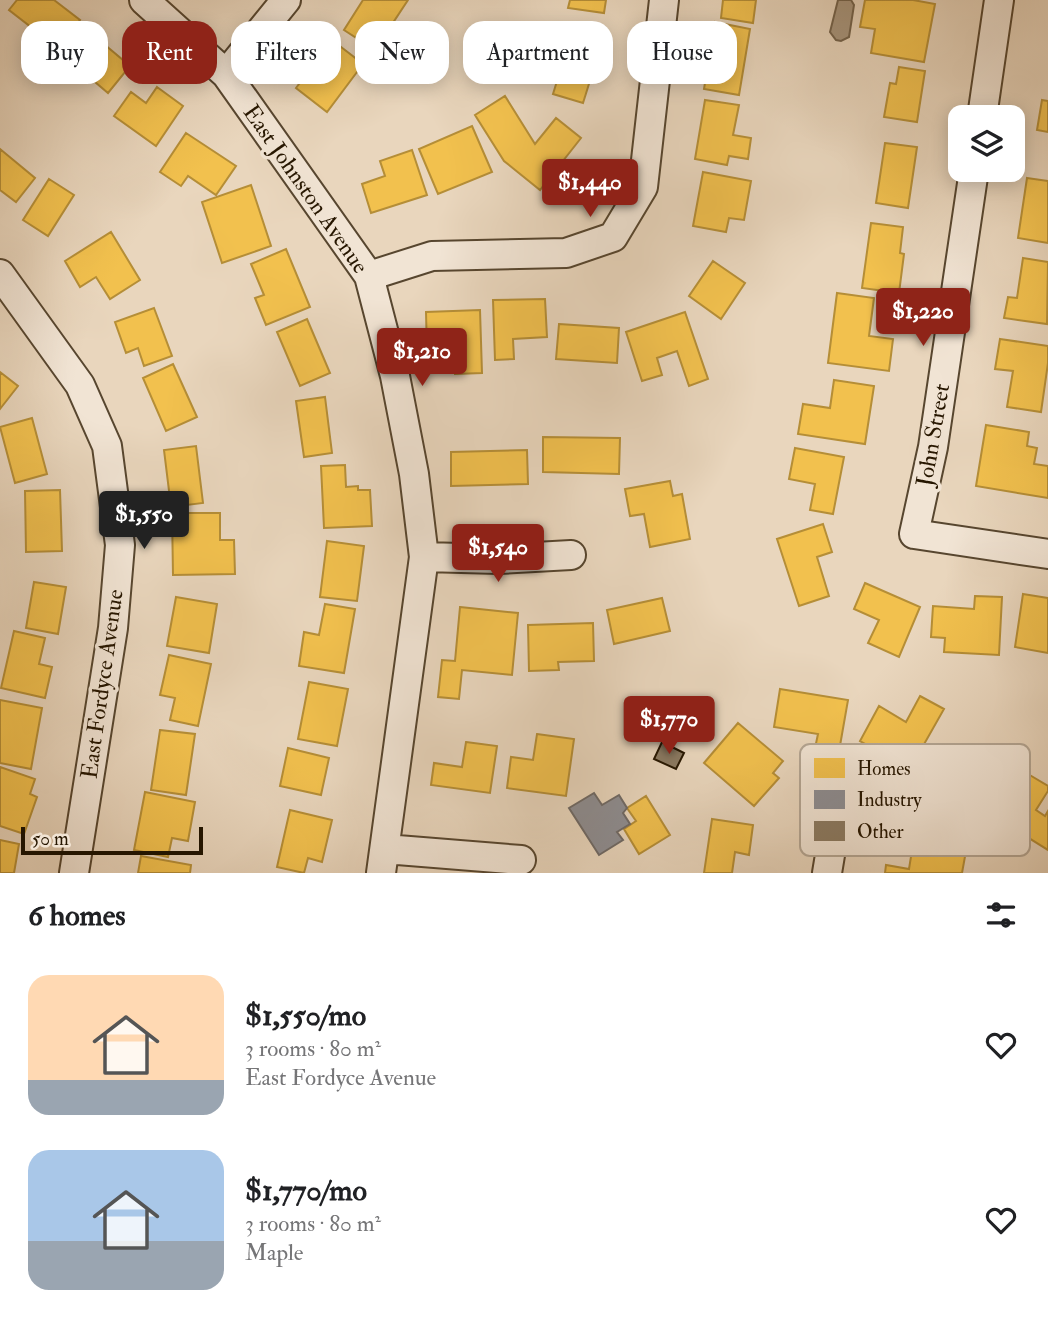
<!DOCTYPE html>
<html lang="en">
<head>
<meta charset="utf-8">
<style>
  :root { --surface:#fff; --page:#f6f6f6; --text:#202124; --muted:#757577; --accent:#8f2418 }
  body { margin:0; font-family:"IM FELL Double Pica",serif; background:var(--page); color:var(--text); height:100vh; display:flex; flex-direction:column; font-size:26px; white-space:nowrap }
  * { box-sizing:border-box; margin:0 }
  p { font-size:23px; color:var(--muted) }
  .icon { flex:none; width:38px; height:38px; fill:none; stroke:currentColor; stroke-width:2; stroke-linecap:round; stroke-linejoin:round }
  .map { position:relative; height:873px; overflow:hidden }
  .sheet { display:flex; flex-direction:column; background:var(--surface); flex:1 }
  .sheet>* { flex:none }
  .guide { position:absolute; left:21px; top:21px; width:1006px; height:63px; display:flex; gap:14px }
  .tools { position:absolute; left:948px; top:105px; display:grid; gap:14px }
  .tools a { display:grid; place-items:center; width:77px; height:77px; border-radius:14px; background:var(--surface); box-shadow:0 4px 18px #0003; font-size:35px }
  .scale { position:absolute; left:21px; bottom:18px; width:182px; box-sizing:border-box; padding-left:7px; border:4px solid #261600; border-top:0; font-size:19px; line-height:24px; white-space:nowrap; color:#261600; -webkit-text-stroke:5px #f1e4d4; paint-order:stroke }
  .price { position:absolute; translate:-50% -60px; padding:0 16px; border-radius:7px; background:var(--accent); color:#fff; font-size:23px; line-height:46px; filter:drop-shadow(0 2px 4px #0008) }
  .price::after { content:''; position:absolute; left:50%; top:42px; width:21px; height:16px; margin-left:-10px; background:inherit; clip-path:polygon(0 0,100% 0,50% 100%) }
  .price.active { background:#222; color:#fff }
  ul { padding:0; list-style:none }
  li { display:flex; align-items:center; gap:21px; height:175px; padding:0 28px }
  li span { display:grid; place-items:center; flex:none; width:196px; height:140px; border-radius:21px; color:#555 }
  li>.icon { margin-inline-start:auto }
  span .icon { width:84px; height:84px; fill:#fffc; stroke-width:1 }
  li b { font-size:30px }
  h2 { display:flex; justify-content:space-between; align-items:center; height:84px; padding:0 28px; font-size:30px }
  .tag { padding:0 24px; border-radius:21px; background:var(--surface); box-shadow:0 4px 18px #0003; font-size:24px; line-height:63px }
  .tag.active { background:var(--accent); color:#fff }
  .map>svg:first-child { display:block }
  .water { fill:#a7957d; stroke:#73624b; stroke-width:2 }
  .homes { fill:#f2c14e; stroke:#b58e37; stroke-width:2 }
  .industry { fill:#8d8d92; stroke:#6e6966; stroke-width:2 }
  .building { fill:#8b7a62; stroke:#261600; stroke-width:2 }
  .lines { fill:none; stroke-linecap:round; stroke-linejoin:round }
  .minor-casing { stroke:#57462f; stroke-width:32 }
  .minor { stroke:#f1e4d4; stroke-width:28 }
  .labels { text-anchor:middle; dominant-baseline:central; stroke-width:7; stroke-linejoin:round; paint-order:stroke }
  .street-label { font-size:23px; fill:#261600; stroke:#f1e4d4 }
  .key { fill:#f1e4d4; stroke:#b4a694; stroke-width:2 }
  .key-label { font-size:19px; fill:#261600 }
</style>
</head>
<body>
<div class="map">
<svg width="1048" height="873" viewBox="0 0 1048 873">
  <rect width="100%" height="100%" fill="#e9d6bd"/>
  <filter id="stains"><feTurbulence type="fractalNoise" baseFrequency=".00286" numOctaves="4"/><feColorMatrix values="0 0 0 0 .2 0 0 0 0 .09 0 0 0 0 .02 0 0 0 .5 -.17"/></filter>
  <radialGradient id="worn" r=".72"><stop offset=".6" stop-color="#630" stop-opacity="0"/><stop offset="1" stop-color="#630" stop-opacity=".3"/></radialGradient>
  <path class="water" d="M 838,0 L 851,0 L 854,5 L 849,37 L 841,41 L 836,40 L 830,32 Z"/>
  <path class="homes" d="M 17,0 L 54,0 L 80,20 L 58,48 L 9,10 Z
    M 363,0 L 408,0 L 375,50 L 344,30 Z
    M 570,0 L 606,0 L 604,13 L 568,8 Z
    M 723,0 L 756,0 L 753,23 L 721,18 Z
    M 865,0 L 913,0 L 935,4 L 924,62 L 871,53 L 875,29 L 860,27 Z
    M 715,22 L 750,29 L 739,95 L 704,89 Z
    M 86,29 L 130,66 L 108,93 L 75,65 L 71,70 L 60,61 Z
    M 573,29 L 603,39 L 583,103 L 553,94 Z
    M 332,40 L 363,64 L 327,112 L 296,88 Z
    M 899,67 L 925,71 L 917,122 L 884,117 L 890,83 L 896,84 Z
    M 157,87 L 183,106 L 156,146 L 114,116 L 131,92 L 146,103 Z
    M 505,96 L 535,144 L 556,118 L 581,138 L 540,190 L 504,161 L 475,115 Z
    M 705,100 L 739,105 L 733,135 L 751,138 L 748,159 L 729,156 L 727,165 L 695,159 Z
    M 1042,100 L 1048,101 L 1048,132 L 1037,130 Z
    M 472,126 L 492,172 L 438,194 L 419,149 Z
    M 186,133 L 236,166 L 216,195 L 188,176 L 181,186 L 160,172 Z
    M 885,143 L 917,147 L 908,208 L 876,203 Z
    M 0,149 L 35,178 L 16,202 L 0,190 Z
    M 412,150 L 427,195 L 371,213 L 362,184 L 385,176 L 380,161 Z
    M 703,172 L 751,181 L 744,220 L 729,218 L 726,232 L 693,226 Z
    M 1027,178 L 1048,181 L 1048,243 L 1018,238 Z
    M 49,179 L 74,195 L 48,236 L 23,220 Z
    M 251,185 L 271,246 L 222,263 L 202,202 Z
    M 871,223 L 903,227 L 900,253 L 904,254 L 899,293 L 862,288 Z
    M 111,232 L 140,280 L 110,299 L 96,277 L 80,287 L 65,261 Z
    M 286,249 L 310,307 L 266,325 L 255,298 L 264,295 L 251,264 Z
    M 1023,258 L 1048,262 L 1047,324 L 1004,318 L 1008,297 L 1017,298 Z
    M 713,261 L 745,283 L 721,319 L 689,296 Z
    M 837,293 L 874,298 L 869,336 L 893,339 L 889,371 L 828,363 Z
    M 545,299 L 547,337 L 513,339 L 514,359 L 495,360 L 493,300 Z
    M 154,308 L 172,356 L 144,366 L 138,348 L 126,353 L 115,322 Z
    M 480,310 L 482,373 L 455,374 L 454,353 L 427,354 L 426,312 Z
    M 685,312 L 708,379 L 689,386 L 677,351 L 657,358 L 662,375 L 642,381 L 626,332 Z
    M 307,319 L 330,373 L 300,386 L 277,332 Z
    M 559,324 L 619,328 L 617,363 L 556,359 Z
    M 1000,339 L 1048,346 L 1048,363 L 1041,412 L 1007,407 L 1013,371 L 995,369 Z
    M 173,364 L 197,417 L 166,431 L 143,378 Z
    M 0,372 L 18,386 L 0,409 Z
    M 834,380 L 874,386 L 865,444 L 798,434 L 803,404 L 830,408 Z
    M 325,397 L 332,453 L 304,457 L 296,401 Z
    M 32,418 L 47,474 L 15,483 L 0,427 Z
    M 986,425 L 1029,432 L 1027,446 L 1037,448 L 1034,464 L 1048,466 L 1048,498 L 976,486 Z
    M 543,437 L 620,438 L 619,474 L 543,472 Z
    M 196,446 L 203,503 L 171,507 L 164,450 Z
    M 795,448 L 844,457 L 833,514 L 810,510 L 815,484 L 789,479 Z
    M 527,450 L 528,484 L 451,486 L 451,452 Z
    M 345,465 L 346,487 L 358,486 L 358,490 L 370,490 L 372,526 L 324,528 L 321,466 Z
    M 670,481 L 673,496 L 682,494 L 690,539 L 650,547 L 644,514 L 630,516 L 625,489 Z
    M 60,490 L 62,551 L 26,552 L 25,491 Z
    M 172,513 L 220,513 L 220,540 L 234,540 L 235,574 L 173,575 Z
    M 823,524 L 832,552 L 817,557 L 829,596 L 799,606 L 777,539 Z
    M 327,541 L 364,546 L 357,601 L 320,597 Z
    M 34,582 L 66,587 L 58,634 L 26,628 Z
    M 865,583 L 920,607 L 899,657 L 868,643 L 879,620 L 854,609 Z
    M 1023,594 L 1048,598 L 1048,653 L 1015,647 Z
    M 975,596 L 1002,597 L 999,655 L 944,652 L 945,638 L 931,637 L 933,606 L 974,609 Z
    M 176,597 L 217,604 L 209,653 L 167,646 Z
    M 662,598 L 670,631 L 614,644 L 607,610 Z
    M 325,604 L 355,609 L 344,673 L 299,666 L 304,632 L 319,635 Z
    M 460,607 L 518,613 L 512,675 L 462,670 L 459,699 L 438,697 L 442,660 L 455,661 Z
    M 593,623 L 594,661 L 558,662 L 559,670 L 529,671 L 528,625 Z
    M 14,631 L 45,638 L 39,664 L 52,667 L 45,698 L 1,688 Z
    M 169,655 L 211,664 L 198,726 L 170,720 L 175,698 L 160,695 Z
    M 309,682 L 348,689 L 337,746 L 298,739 Z
    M 780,689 L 848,700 L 838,757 L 814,753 L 818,734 L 774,727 Z
    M 920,696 L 944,709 L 910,769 L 860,741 L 879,706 L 906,722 Z
    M 0,700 L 42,708 L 31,769 L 0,763 Z
    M 738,723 L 783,761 L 773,773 L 779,778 L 754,806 L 704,763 Z
    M 160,730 L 195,734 L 186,795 L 151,790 Z
    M 537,734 L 574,739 L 566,796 L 507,788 L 511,757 L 533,760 Z
    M 466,742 L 497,746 L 490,793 L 431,785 L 434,763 L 462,767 Z
    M 288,748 L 329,758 L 321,795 L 280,786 Z
    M 0,767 L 35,779 L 30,794 L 37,797 L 24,834 L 0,826 Z
    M 1028,774 L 1048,786 L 1048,791 L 1036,810 L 1045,816 L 1048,811 L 1048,850 L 1000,820 Z
    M 145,792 L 195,802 L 188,841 L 172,838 L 168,857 L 134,850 Z
    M 646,796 L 670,835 L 639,854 L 624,829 L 636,821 L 627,808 Z
    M 290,810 L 332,820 L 322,862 L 308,858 L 304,873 L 277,867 Z
    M 712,819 L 753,825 L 749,855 L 735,852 L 732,873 L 704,873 Z
    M 915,832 L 968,840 L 962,873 L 885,873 L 886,865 L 909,869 Z
    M 0,840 L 19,844 L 14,873 L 0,873 Z
    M 141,856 L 191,865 L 190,873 L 138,873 Z"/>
  <path class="industry" d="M 594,793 L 602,805 L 619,795 L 627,808 L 623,813 L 630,824 L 617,832 L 623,840 L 599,855 L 569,808 Z"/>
  <path class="building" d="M 662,742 L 684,753 L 676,769 L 654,759 Z"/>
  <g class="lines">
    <defs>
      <path id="minor" d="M 144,0 L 226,74 L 369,276 L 395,376 L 414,474 L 424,557 L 381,873
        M 226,74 L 286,0
        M 982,117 L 999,0
        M 974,170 L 933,447 L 914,534 L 1048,554
        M 0,274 L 80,385 L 107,446 L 120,545 L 113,628 L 74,873
        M 369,276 L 432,256 L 566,253 L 613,237 L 643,187 L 664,0
        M 424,557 L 499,559 L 571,555
        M 385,849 L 521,860
        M 827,873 L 836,819"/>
    </defs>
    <use href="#minor" class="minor-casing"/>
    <use href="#minor" class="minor"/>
  </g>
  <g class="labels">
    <g class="street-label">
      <text transform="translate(306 189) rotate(55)">East Johnston Avenue</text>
      <text transform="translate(933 435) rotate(-80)">John Street</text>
      <text transform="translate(102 684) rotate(-82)">East Fordyce Avenue</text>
    </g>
  </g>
  <rect x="800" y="744" width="230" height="112" rx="10" class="key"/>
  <rect x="814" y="758" width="31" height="20" fill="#f2c14e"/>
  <rect x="814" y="790" width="31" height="19" fill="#8d8d92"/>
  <rect x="814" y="821" width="31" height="20" fill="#8b7a62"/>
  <g class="key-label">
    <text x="857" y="775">Homes</text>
    <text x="857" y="806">Industry</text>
    <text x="857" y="838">Other</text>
  </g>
  <rect width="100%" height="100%" filter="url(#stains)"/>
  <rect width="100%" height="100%" fill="url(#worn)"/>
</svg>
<div class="tools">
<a><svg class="icon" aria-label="layers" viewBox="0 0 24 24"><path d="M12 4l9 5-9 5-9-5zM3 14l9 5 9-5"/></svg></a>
</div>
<div class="scale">50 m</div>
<b class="price" style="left:590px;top:219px">$1,440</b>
<b class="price" style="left:923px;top:348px">$1,220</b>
<b class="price" style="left:422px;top:388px">$1,210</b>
<b class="price active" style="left:144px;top:551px">$1,550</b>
<b class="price" style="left:498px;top:584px">$1,540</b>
<b class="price" style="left:669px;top:756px">$1,770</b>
<div class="guide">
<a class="tag">Buy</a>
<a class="tag active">Rent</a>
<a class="tag">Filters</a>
<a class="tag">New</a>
<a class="tag">Apartment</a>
<a class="tag">House</a>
</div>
</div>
<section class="sheet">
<h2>6 homes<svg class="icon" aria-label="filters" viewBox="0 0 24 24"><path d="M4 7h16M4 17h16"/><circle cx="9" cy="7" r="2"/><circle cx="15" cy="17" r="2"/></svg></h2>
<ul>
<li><span style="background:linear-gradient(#ffd9b3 75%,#9aa5b1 0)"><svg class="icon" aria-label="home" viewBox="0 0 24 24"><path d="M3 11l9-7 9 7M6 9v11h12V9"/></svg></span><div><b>$1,550/mo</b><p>3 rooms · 80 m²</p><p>East Fordyce Avenue</p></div><svg class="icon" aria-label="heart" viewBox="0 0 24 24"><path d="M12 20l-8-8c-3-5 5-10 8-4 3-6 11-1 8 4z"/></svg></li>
<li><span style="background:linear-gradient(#a9c7e8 65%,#9aa5b1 0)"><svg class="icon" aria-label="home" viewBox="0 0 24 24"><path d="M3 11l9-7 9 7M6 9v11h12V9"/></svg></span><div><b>$1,770/mo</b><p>3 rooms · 80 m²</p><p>Maple</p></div><svg class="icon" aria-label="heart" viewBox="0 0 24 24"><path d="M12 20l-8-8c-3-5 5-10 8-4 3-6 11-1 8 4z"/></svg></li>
</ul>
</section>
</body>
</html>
